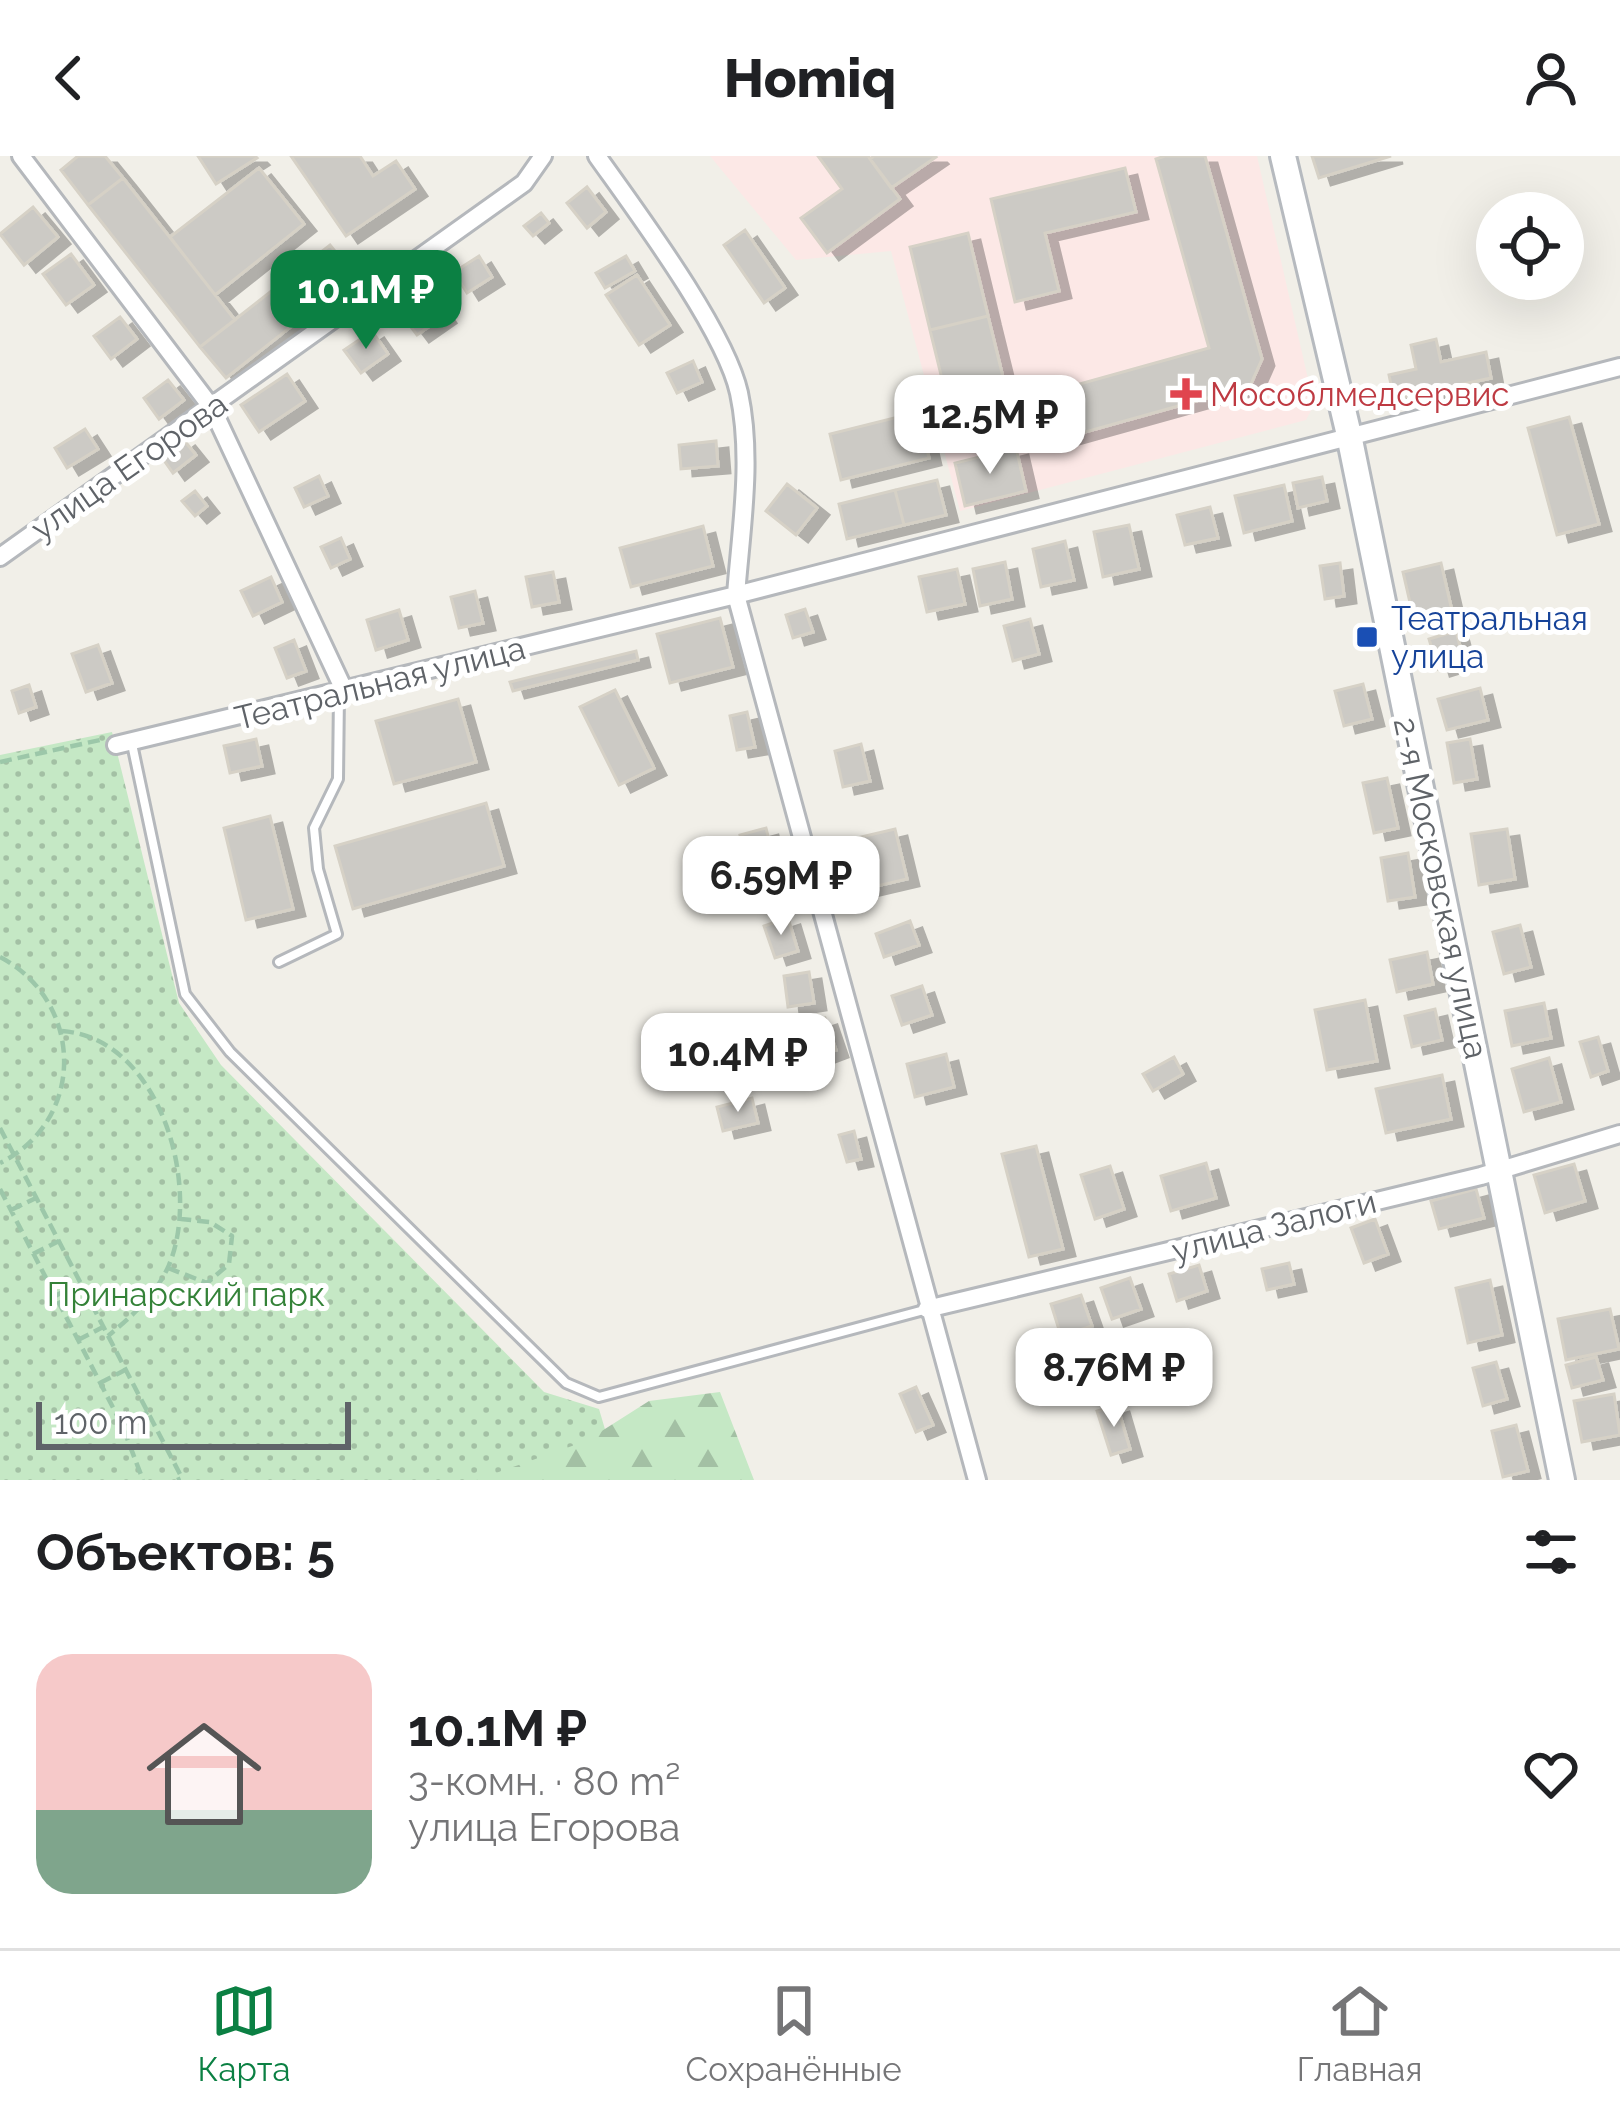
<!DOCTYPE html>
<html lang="ru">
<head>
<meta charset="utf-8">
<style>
  :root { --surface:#fff; --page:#f2f2f2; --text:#202124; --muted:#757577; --line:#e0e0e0; --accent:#0b8043 }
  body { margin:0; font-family:Raleway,sans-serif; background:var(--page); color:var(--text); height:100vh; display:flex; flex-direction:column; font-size:45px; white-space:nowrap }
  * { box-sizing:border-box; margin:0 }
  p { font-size:39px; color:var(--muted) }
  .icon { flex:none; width:66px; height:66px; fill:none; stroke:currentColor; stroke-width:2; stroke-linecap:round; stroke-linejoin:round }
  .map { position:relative; height:1324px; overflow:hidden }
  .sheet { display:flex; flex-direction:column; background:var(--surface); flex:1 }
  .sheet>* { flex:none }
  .controls { position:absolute; left:1476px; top:36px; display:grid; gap:24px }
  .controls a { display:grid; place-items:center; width:108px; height:108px; border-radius:50%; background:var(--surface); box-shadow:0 12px 48px #0002; font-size:60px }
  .scale { position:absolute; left:36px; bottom:30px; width:315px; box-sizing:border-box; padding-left:12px; border:6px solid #5f6368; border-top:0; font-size:33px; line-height:42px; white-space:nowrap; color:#5f6368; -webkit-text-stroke:9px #fff; paint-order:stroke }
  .price { position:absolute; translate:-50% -102px; padding:0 27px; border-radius:24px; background:#fff; color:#222; font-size:39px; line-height:78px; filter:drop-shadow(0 3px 6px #0008) }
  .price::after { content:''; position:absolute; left:50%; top:72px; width:36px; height:27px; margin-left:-18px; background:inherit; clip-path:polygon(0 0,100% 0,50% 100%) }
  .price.selected { background:var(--accent); color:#fff }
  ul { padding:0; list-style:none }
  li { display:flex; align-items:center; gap:36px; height:300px; padding:0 36px }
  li+li { border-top:3px solid var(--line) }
  li span { display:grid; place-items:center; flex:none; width:336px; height:240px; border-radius:36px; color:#555 }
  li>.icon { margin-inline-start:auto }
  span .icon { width:144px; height:144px; fill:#fffc; stroke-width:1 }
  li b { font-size:51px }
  h2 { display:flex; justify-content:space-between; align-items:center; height:144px; padding:0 36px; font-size:51px }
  header { display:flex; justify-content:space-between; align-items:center; height:156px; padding:0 36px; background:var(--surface); font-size:54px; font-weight:800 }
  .menu { display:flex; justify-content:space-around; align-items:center; height:168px; border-top:3px solid var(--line); background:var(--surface); font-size:33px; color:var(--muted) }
  .menu a { display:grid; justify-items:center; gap:6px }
  .menu .selected { color:var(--accent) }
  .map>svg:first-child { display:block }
  .medical { fill:#fce8e6 }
  .grass { fill:url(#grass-dots) }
  .forest { fill:url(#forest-firs) }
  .building { fill:#cccac5; stroke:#d6d1c6; stroke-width:3; filter:url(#shadow) }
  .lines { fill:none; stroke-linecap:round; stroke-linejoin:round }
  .lane-casing { stroke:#b5b8bc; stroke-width:14 }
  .street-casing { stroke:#b5b8bc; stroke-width:22 }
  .secondary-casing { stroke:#b6babf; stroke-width:30 }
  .path { stroke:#9cc7a9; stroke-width:4.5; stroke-dasharray:12 6; stroke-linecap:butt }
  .lane { stroke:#fff; stroke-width:8 }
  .street { stroke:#fff; stroke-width:16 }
  .secondary { stroke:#fff; stroke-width:24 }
  .health-dot { fill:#e0444e; stroke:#fff; stroke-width:4.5 }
  .transit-dot { fill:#1a4fb4; stroke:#fff; stroke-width:4.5 }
  .labels { text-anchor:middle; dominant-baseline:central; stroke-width:10; stroke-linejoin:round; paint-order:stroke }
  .health-label { font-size:33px; fill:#be3a42; stroke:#fff; text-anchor:start }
  .street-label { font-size:33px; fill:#5f6368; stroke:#fff }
  .transit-label { font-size:33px; fill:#164399; stroke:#fff; text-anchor:start }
  .park-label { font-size:33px; fill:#348238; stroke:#fff }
</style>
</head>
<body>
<header><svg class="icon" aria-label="back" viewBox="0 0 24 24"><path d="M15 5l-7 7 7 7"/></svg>Homiq<svg class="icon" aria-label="person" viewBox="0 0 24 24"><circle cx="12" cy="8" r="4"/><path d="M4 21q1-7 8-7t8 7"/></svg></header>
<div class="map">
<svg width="1620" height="1324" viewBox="0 0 1620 1324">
  <defs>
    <pattern id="grass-dots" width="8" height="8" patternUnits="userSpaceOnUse" patternTransform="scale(3)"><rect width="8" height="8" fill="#c5e8c5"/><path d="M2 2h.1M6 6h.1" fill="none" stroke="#a3c0a4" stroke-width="1.8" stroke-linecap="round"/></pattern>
    <pattern id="forest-firs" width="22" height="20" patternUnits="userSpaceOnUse" patternTransform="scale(3)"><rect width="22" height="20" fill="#c5e8c5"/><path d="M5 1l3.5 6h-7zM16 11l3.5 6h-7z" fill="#a3c0a4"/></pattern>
    <filter id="shadow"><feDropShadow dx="12" dy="7" stdDeviation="0" flood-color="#0004"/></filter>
  </defs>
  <rect width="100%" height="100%" fill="#f1efe8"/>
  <path class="medical" d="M 710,0 L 1257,0 L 1314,249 L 1306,264 L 960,355 L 891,95 L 796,104 Z"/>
  <path class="grass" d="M 112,576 L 179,847 L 221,909 L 544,1236 L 599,1253 L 620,1324 L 0,1324 L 0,599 Z"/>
  <path class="forest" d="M 720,1236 L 754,1324 L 476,1324 L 586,1285 L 649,1245 Z"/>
  <path class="building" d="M 78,0 L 105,0 L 123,22 L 88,49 L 61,14 Z
    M 198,0 L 255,0 L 257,2 L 216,28 Z
    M 291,0 L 360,0 L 373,20 L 396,5 L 415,33 L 346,80 Z
    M 818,0 L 868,0 L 900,43 L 827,97 L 801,62 L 842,33 Z
    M 874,0 L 935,0 L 936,1 L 891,32 L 870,3 Z
    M 1165,0 L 1205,0 L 1262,203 L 1250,230 L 1053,285 L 1040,239 L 1209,192 L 1156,3 Z
    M 1312,0 L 1391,0 L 1319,22 Z
    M 259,12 L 304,68 L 215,139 L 170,81 Z
    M 1125,12 L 1136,56 L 1045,77 L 1059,135 L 1015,146 L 991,43 Z
    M 123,22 L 235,164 L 200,191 L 88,49 Z
    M 587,31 L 606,56 L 587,72 L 567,47 Z
    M 33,51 L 58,81 L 24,109 L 0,78 Z
    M 541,57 L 549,67 L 533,80 L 524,70 Z
    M 745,74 L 785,132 L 764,147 L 724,89 Z
    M 968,77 L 988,160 L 930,174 L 910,91 Z
    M 330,89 L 355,120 L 226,222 L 200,191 Z
    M 71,98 L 94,129 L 66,149 L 43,118 Z
    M 479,100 L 492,121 L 467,137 L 454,116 Z
    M 626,100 L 635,115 L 605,132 L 596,117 Z
    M 637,119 L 670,169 L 639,189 L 606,139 Z
    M 427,135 L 444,160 L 417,179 L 399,155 Z
    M 988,160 L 1014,266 L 956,280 L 930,174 Z
    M 120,161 L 137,183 L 111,203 L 94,180 Z
    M 372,175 L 388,198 L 361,217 L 344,194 Z
    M 1436,183 L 1441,206 L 1486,196 L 1491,222 L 1394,243 L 1389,219 L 1416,213 L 1411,189 Z
    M 693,205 L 702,226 L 677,237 L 667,217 Z
    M 287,218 L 305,245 L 259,276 L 241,249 Z
    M 168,224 L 184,244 L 159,263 L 144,242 Z
    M 918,256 L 929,302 L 841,324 L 830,278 Z
    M 1569,261 L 1599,368 L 1557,379 L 1528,272 Z
    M 85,273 L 98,293 L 67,312 L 55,292 Z
    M 183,283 L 196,299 L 173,317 L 161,300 Z
    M 716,285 L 718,310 L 681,313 L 679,289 Z
    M 1016,292 L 1026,335 L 965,350 L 955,307 Z
    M 319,320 L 328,340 L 304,351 L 295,332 Z
    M 1322,321 L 1327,345 L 1298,352 L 1293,327 Z
    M 937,324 L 946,359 L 904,369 L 895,334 Z
    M 787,328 L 817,352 L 796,379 L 766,355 Z
    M 1284,329 L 1292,365 L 1244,377 L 1235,340 Z
    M 895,334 L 904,369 L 847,383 L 839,348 Z
    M 195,335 L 207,350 L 195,360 L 182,345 Z
    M 1210,351 L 1218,382 L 1185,389 L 1177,359 Z
    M 1129,369 L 1139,413 L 1103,421 L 1094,376 Z
    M 703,370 L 713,410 L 631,431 L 620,392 Z
    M 341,382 L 350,403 L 331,412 L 321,391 Z
    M 1065,385 L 1074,424 L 1041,431 L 1033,393 Z
    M 1005,406 L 1012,443 L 980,450 L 973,413 Z
    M 1340,407 L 1344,440 L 1325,443 L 1320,410 Z
    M 1441,407 L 1452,455 L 1414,464 L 1403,416 Z
    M 957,413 L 965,448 L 927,456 L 919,421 Z
    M 553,416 L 559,446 L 532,451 L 526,421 Z
    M 271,421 L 282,446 L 253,460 L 241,435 Z
    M 475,435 L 483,467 L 459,472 L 451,441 Z
    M 805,453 L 813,476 L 793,482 L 786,459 Z
    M 399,454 L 408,484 L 376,494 L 367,464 Z
    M 720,462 L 733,511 L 670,527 L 657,478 Z
    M 1030,463 L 1039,498 L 1013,505 L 1004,470 Z
    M 1456,475 L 1464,505 L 1438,513 L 1429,483 Z
    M 294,484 L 306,515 L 287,522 L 275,492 Z
    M 98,489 L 112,527 L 86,536 L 72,498 Z
    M 636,495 L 638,504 L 513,535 L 510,526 Z
    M 1363,528 L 1372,563 L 1344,570 L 1335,535 Z
    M 29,529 L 36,551 L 19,557 L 12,535 Z
    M 1480,532 L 1488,564 L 1447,574 L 1438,543 Z
    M 615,534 L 654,612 L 619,629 L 580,551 Z
    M 458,543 L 476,606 L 394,628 L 376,565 Z
    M 747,556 L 755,591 L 737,594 L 730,560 Z
    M 256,583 L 262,610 L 230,617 L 224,590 Z
    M 1470,583 L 1477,623 L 1454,627 L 1447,587 Z
    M 861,588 L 870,625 L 843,631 L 835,595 Z
    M 1387,622 L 1398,672 L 1374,677 L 1363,627 Z
    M 486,647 L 504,710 L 353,753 L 335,690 Z
    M 270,660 L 293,753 L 246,764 L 224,672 Z
    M 766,672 L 774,703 L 748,710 L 740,679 Z
    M 895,673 L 907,723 L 847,737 L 835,687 Z
    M 1507,673 L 1515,723 L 1479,729 L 1471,678 Z
    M 1408,697 L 1415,741 L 1388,745 L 1381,702 Z
    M 788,762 L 798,795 L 775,802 L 764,770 Z
    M 910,765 L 919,789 L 884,801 L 876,778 Z
    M 1520,769 L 1531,811 L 1504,818 L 1493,776 Z
    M 1427,796 L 1433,828 L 1397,836 L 1390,804 Z
    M 809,816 L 814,847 L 788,851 L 784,820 Z
    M 922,830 L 932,859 L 902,869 L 892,840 Z
    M 1365,844 L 1377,905 L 1327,914 L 1315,854 Z
    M 1544,847 L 1551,882 L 1512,890 L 1505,855 Z
    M 1435,853 L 1442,884 L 1412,891 L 1405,860 Z
    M 825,862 L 836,894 L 807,905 L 795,872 Z
    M 1598,881 L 1608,915 L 1591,921 L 1580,886 Z
    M 946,898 L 954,931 L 915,941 L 907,908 Z
    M 1174,901 L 1183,918 L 1153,935 L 1143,918 Z
    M 1549,902 L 1561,946 L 1524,956 L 1512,913 Z
    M 1442,919 L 1451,963 L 1386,977 L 1376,933 Z
    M 752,942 L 758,967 L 723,975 L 717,951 Z
    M 854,975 L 861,1003 L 847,1006 L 839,979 Z
    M 1036,990 L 1063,1093 L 1029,1101 L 1002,998 Z
    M 1206,1007 L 1216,1042 L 1171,1055 L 1161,1020 Z
    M 1574,1008 L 1585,1045 L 1545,1057 L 1534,1019 Z
    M 1110,1010 L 1124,1053 L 1095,1063 L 1081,1019 Z
    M 1476,1033 L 1484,1062 L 1439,1073 L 1431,1045 Z
    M 1375,1063 L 1388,1098 L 1364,1107 L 1351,1072 Z
    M 1289,1107 L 1294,1128 L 1267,1134 L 1262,1113 Z
    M 1199,1109 L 1207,1135 L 1177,1145 L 1169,1118 Z
    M 1130,1122 L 1141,1153 L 1112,1163 L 1101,1132 Z
    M 1490,1124 L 1502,1179 L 1468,1187 L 1456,1132 Z
    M 1081,1139 L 1092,1170 L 1061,1180 L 1051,1148 Z
    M 1610,1153 L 1619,1193 L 1566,1204 L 1558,1163 Z
    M 1596,1201 L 1603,1224 L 1572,1232 L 1566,1209 Z
    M 1496,1206 L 1507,1243 L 1483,1250 L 1473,1212 Z
    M 916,1231 L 933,1269 L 916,1276 L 900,1238 Z
    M 1614,1238 L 1620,1279 L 1582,1286 L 1574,1245 Z
    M 1117,1249 L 1130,1293 L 1111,1299 L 1097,1255 Z
    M 1516,1269 L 1528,1315 L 1503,1321 L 1492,1275 Z"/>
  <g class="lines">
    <defs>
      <path id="lane" d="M 132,588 L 185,838 L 230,896 L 566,1227 L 599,1241 L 924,1154
        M 279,806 L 337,778 L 318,713 L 314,672 L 338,623 L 339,538"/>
      <path id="street" d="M 21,0 L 212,252 L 345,536
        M 597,0 C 636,55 725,174 739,237 C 753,303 741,372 736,439 L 977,1324
        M 0,401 L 524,27 L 543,0
        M 116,589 L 736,439 L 1620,211
        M 927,1153 L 1481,1020 L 1620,978"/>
      <path id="secondary" d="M 1283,0 L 1349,279 L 1562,1324"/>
    </defs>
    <use href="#lane" class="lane-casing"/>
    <use href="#street" class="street-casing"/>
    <use href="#secondary" class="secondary-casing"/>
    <path class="path" d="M 0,606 L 100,584
      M 0,801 C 84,845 87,964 0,1007
      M 62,875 C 160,882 202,1030 169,1109 C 156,1139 132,1160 108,1180
      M 0,972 L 182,1322 L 177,1324
      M 0,1033 L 122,1269 L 143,1324
      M 11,1054 L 36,1042
      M 33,1098 L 59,1085
      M 168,1112 L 207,1127 L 229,1108 L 232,1080 L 210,1066 L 181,1063
      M 55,1140 L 81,1127
      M 78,1184 L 103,1171
      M 100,1227 L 125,1214
      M 122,1269 L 148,1256"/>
    <use href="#lane" class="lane"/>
    <use href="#street" class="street"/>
    <use href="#secondary" class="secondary"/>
  </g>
  <path class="health-dot" d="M1180 220h12v12h12v12h-12v12h-12v-12h-12v-12h12z"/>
  <rect class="transit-dot" x="1355" y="469" width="24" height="24" rx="6"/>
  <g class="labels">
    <g class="health-label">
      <text x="1210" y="238">Мособлмедсервис</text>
    </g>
    <g class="street-label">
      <text transform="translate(129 310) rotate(-35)">улица Егорова</text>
      <text transform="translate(380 527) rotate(-14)">Театральная улица</text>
      <text transform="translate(1441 732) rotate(78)">2-я Московская улица</text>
      <text transform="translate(1274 1070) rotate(-14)">улица Залоги</text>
    </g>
    <g class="transit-label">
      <text x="1391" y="462">Театральная<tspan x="1391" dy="38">улица</tspan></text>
    </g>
    <g class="park-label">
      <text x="186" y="1138">Принарский парк</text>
    </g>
  </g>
</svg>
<div class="controls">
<a><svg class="icon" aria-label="locate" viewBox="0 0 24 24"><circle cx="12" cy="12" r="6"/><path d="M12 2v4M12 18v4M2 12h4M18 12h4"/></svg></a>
</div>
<div class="scale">100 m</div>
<b class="price selected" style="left:366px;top:196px">10.1M ₽</b>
<b class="price" style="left:990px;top:321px">12.5M ₽</b>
<b class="price" style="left:781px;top:782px">6.59M ₽</b>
<b class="price" style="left:738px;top:959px">10.4M ₽</b>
<b class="price" style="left:1114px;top:1274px">8.76M ₽</b>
</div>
<section class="sheet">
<h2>Объектов: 5<svg class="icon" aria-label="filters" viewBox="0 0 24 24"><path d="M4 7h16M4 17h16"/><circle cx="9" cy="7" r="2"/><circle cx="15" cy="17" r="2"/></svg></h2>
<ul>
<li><span style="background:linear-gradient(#f6c9c9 65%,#7fa58c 0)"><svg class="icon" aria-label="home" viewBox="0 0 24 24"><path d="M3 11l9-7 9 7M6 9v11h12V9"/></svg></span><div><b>10.1M ₽</b><p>3-комн. · 80 m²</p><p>улица Егорова</p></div><svg class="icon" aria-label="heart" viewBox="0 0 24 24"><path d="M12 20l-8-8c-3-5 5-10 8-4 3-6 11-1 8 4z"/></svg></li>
</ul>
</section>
<nav class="menu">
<a class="selected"><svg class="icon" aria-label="map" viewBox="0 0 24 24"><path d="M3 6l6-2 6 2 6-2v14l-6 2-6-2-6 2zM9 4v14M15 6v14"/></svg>Карта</a>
<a><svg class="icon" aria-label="saved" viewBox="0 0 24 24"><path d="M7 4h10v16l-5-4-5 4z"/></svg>Сохранённые</a>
<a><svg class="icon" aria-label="home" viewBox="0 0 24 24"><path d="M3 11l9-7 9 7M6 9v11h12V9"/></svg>Главная</a>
</nav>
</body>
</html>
